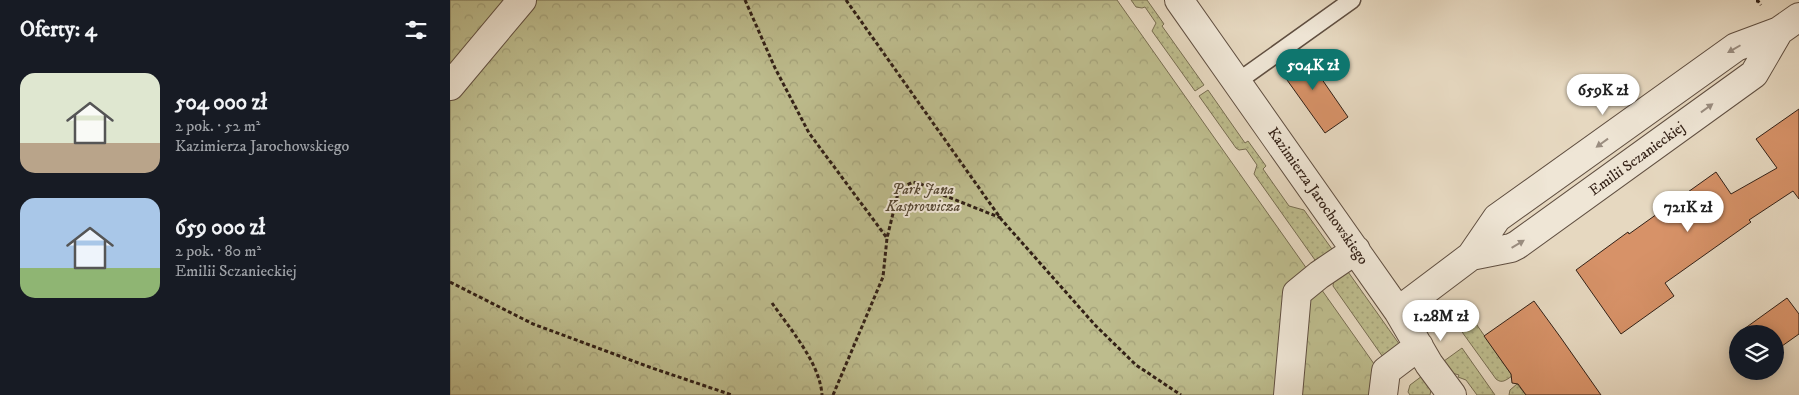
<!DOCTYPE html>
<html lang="pl">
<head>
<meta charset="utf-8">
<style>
  :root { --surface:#171b24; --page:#20242c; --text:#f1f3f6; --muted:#9ea1a6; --accent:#0f766e }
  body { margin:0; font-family:"IM FELL DW Pica",serif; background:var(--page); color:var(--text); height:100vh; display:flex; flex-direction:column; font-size:19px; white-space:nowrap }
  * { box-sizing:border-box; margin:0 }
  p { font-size:16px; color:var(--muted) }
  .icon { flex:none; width:28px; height:28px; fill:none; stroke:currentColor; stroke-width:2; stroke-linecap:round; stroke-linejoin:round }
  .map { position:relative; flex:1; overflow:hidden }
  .details { display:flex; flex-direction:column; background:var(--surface); width:450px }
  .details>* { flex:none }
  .buttons { position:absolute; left:1279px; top:325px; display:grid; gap:10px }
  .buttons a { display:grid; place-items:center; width:55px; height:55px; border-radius:50%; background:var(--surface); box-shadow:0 2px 12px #0003; font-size:25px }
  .price { position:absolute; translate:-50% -42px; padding:0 11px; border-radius:18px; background:#fff; color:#222; font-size:16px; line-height:32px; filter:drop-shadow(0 1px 2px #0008) }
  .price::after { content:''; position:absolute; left:50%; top:30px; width:15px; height:11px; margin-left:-8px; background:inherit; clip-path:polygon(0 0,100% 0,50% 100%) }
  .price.on { background:var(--accent); color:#fff }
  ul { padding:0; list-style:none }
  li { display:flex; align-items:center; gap:15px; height:125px; padding:0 20px }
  li span { display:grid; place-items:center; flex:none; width:140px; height:100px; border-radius:15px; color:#555 }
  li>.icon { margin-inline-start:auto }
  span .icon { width:60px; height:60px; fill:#fffc; stroke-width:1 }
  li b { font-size:21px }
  h2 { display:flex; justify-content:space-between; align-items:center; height:60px; padding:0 20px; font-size:21px }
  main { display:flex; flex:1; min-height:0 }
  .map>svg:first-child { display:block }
  .grass { fill:url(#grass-dots); stroke:#786e52 }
  .park { fill:url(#park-crowns); stroke:#786e52 }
  .building { fill:#d79268; stroke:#332117 }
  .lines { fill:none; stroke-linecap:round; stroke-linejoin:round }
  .lane-casing { stroke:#604f41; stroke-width:19 }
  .street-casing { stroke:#604f41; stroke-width:30 }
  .path { stroke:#332117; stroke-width:3; stroke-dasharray:4 2.5; stroke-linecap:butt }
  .lane { stroke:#efe6d6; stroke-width:16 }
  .street { stroke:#efe6d6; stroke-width:28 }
  .oneway { fill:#9a8d80 }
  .labels { text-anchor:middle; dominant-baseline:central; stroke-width:4; stroke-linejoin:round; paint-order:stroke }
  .street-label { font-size:15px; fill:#332117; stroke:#efe6d6 }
  .park-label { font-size:15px; font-style:italic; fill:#564834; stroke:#efe6d6 }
</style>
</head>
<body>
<main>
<section class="details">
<h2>Oferty: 4<svg class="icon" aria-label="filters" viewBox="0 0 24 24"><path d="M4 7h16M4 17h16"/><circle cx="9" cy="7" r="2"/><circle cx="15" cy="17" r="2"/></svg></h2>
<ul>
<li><span style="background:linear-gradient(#dfe7d0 70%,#b9a48a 0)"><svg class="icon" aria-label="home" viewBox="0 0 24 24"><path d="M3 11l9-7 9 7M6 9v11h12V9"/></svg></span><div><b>504 000 zł</b><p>2 pok. · 52 m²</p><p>Kazimierza Jarochowskiego</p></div></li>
<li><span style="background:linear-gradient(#a9c7e8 70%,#8fb573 0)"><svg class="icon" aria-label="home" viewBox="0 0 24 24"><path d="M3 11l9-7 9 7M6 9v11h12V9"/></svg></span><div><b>659 000 zł</b><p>2 pok. · 80 m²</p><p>Emilii Sczanieckiej</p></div></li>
</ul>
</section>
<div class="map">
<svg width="1349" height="395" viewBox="0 0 1349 395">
  <defs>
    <pattern id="grass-dots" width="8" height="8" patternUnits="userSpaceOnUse" patternTransform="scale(1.25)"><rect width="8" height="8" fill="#bdbc8d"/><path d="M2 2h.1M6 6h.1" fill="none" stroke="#a3a179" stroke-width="1.8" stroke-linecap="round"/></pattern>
    <pattern id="park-crowns" width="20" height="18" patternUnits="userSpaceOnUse" patternTransform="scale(1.25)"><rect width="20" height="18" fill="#bdbc8d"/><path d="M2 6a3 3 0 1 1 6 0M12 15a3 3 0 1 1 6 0" fill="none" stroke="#a3a179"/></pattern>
  </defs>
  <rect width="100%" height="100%" fill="#e6d8c0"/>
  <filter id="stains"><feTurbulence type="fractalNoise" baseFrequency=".004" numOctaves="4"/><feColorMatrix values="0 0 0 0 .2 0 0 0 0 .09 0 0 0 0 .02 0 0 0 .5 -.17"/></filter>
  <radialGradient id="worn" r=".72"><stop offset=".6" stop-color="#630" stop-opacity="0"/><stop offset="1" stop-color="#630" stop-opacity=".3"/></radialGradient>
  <path class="grass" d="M 681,0 L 697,0 L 714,24 L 712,26 L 754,85 L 745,91 L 702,31 L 706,23 L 695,7 L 692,8 L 686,7 Z
    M 758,90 L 795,143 L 798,141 L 816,166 L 813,169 L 839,206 L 854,210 L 884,252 L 871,261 L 865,260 L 804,174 L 807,165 L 796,149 L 789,150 L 786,148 L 749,96 Z
    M 896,269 L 952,348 L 935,360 L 883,286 L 884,278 Z
    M 1020,315 L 1061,374 L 1062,376 C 1056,380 1052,384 1046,379 L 1007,325 Z
    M 1012,348 L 1045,395 L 1027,395 L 1016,380 L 1008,377 L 1009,375 L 1002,373 L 994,361 Z
    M 972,376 L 981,390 L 980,395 L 960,395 L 958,392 L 960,385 Z
    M 1067,384 L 1076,395 L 1059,395 L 1060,390 Z"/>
  <path class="park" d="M 0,0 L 667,0 L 946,395 L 0,395 Z"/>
  <path class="building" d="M 851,49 L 898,117 L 875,133 L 827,66 Z
    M 1349,109 L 1349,199 L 1343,191 L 1299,220 L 1301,222 L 1215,283 L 1224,296 L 1171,334 L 1126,270 L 1178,232 L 1179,234 L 1266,172 L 1281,194 L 1327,168 L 1306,139 Z
    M 1337,298 L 1349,314 L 1349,334 L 1325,351 L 1325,334 L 1288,334 L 1288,335 L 1287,334 Z
    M 1084,301 L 1111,338 L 1151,395 L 1076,395 L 1068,384 L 1062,383 L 1061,374 L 1034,336 Z"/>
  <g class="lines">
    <defs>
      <path id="lane" d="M 787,82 L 902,0"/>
      <path id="street" d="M 729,0 L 948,311 L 979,364 L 1002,395
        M 0,86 L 72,0
        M 1021,256 L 1061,248 L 1067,245 L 1304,74 L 1329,31
        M 948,311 L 1021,256 L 1047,218 L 1286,47 L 1329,31 L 1349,17
        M 838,395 L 847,293 L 869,275 L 906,250
        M 933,395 L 936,371 L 969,346"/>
    </defs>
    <use href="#lane" class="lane-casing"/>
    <use href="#street" class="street-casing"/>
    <path class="path" d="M 295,0 L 325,68 L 359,133 L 437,238
      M 396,0 L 551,219 L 645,325 L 686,365 L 731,395
      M 1306,1 L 1308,1 L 1311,5
      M 0,282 L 83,324 L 202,368 L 282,395
      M 322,303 C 340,329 370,363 372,395
      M 383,395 L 433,277 L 437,238 L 449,189 L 463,182 L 471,184 L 493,195 L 551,218"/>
    <use href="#lane" class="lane"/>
    <use href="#street" class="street"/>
  </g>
  <defs><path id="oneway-solid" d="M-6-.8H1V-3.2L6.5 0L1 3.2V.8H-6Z" transform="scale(1.25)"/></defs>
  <g class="oneway">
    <use href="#oneway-solid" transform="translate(1284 49) rotate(150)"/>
    <use href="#oneway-solid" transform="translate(1257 108) rotate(-36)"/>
    <use href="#oneway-solid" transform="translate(1152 143) rotate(144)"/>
    <use href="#oneway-solid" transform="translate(1068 244) rotate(-31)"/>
  </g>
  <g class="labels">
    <g class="street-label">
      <text transform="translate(1187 159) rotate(-36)">Emilii Sczanieckiej</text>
      <text transform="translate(868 196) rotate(55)">Kazimierza Jarochowskiego</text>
    </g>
    <g class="park-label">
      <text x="473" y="189">Park Jana<tspan x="473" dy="17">Kasprowicza</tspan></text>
    </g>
  </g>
  <rect width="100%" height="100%" filter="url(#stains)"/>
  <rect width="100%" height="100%" fill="url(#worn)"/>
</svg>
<div class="buttons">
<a><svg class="icon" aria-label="layers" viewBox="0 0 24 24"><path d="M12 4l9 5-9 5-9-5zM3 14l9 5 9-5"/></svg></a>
</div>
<b class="price on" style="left:863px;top:91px">504K zł</b>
<b class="price" style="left:1153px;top:116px">659K zł</b>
<b class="price" style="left:1238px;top:233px">721K zł</b>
<b class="price" style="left:991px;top:342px">1.28M zł</b>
</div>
</main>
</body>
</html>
